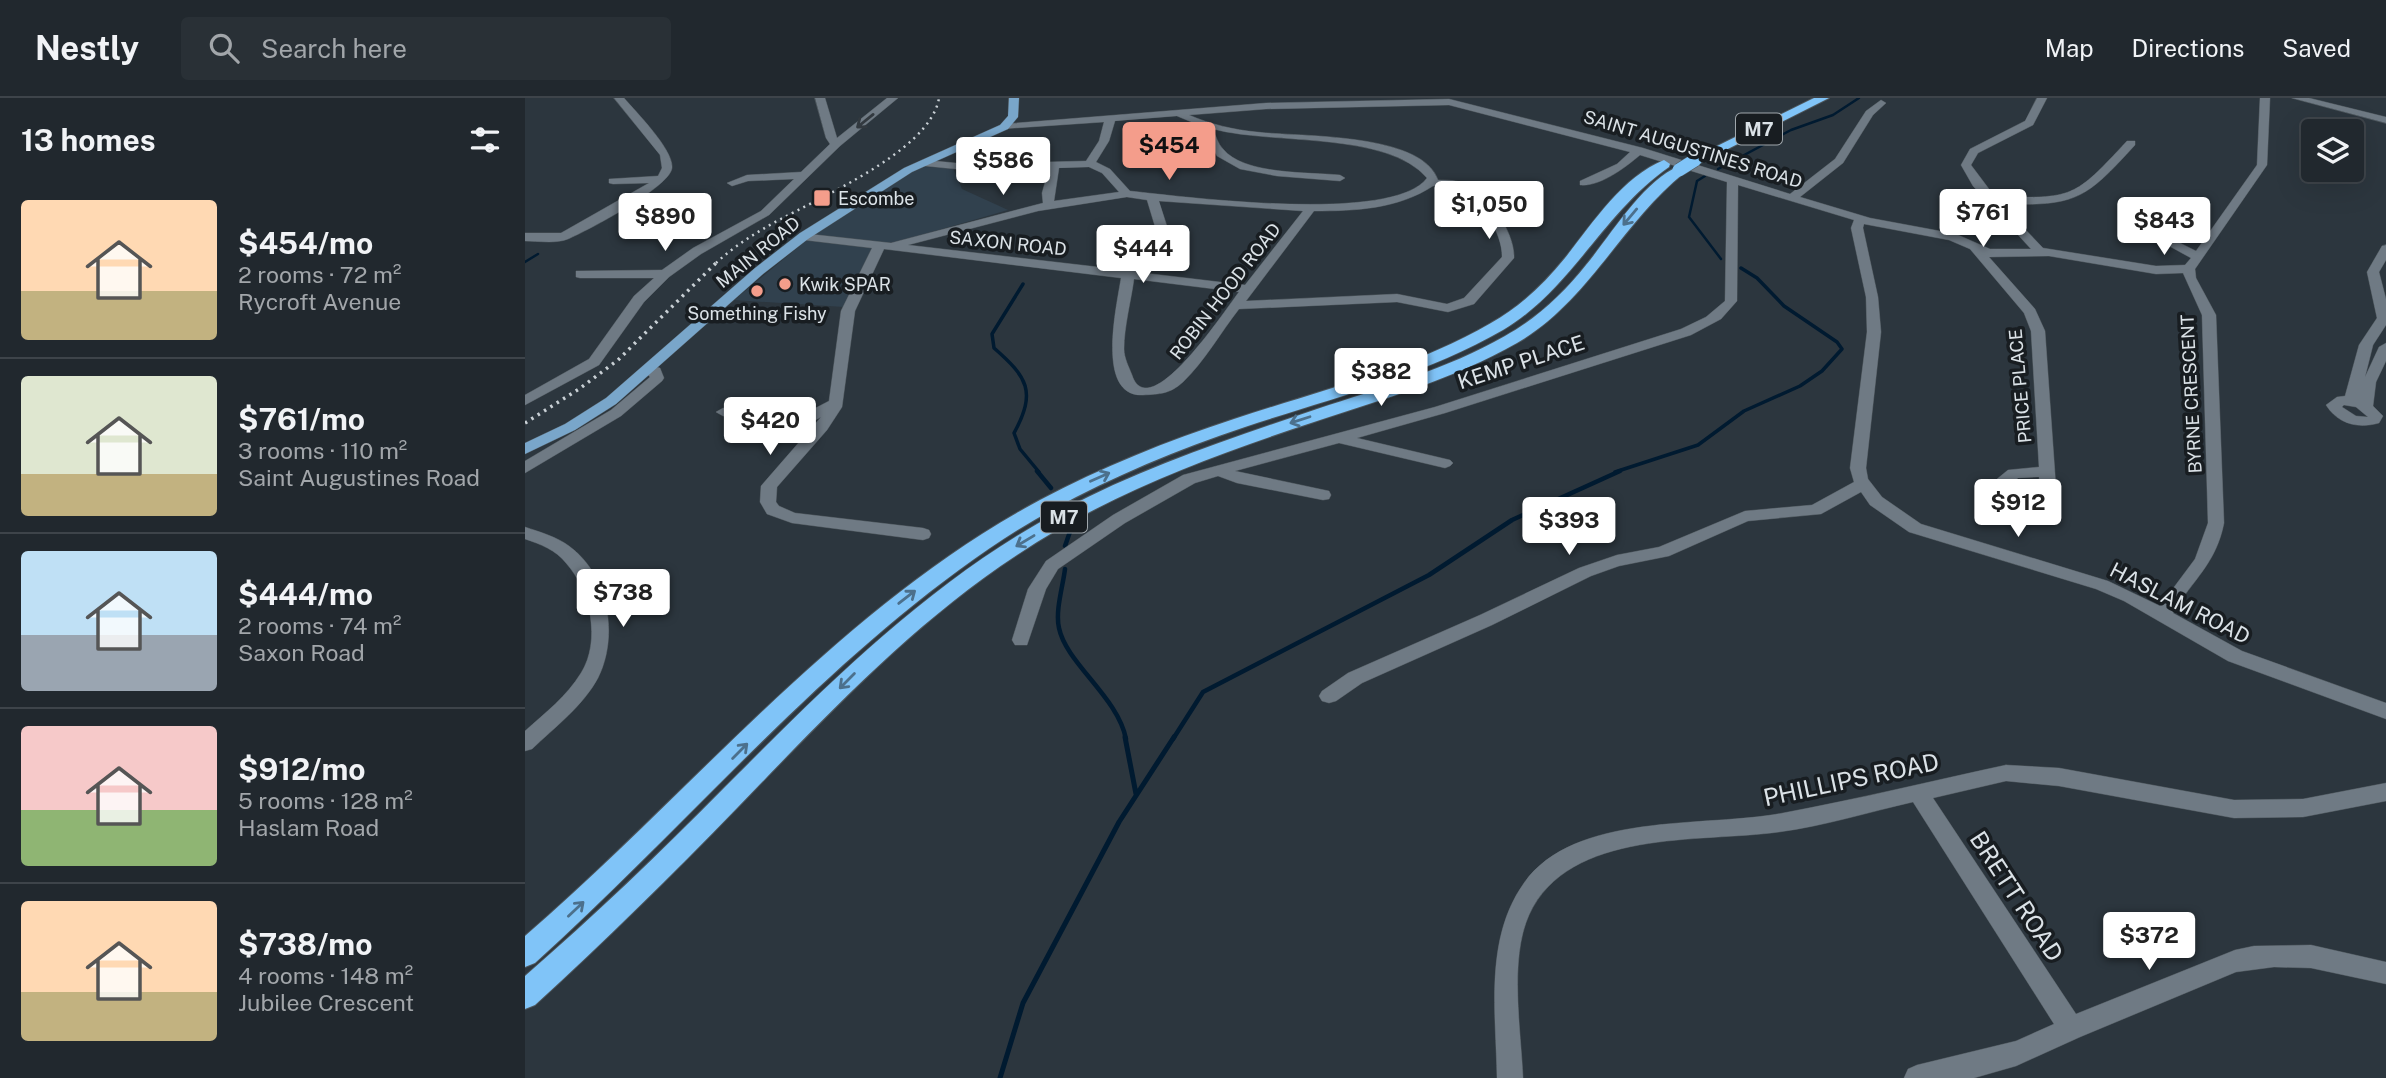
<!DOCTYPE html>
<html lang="en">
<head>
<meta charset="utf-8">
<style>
  :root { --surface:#21282e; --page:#293036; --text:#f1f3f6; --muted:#a2a6aa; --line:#3e444a; --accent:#f49d8b }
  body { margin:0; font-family:"Public Sans",sans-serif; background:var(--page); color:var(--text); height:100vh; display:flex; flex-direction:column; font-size:26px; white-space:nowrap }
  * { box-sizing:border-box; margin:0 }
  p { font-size:23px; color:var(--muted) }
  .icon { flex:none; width:38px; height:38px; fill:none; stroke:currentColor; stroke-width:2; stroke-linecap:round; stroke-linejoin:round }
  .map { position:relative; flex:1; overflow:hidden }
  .panel { display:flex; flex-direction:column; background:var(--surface); width:525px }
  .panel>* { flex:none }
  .buttons { position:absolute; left:1776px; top:21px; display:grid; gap:14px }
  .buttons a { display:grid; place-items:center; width:63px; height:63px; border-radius:7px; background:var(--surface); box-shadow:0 7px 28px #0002,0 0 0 2px var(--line); font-size:35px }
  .price { position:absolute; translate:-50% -60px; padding:0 16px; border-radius:7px; background:#fff; color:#222; font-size:23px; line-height:46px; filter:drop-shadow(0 2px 4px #0008) }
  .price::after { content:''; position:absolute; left:50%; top:42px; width:21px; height:16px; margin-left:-10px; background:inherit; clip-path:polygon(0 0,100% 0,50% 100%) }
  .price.selected { background:var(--accent); color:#111 }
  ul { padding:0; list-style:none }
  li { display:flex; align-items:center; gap:21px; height:175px; padding:0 21px }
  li+li { border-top:2px solid var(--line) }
  li span { display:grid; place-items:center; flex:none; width:196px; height:140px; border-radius:7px; color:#555 }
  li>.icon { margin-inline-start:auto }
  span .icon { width:84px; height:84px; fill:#fffc; stroke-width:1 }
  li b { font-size:30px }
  h2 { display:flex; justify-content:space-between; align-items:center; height:84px; padding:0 21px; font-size:30px }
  header { display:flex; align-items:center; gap:42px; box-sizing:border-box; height:98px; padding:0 35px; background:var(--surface); border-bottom:2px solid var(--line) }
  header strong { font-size:33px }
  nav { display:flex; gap:38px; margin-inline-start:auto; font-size:24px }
  .search { width:490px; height:63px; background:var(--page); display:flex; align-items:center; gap:18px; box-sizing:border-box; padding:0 24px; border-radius:7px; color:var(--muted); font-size:26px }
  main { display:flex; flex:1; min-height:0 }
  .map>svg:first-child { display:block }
  .built { fill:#31414e }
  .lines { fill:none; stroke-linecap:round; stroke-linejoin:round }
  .stream-far3 { stroke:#001a30; stroke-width:2.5 }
  .stream-far2 { stroke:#001a30; stroke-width:3.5 }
  .stream-far1 { stroke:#001a30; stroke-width:4.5 }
  .stream { stroke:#001a30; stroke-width:5 }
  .minor-casing { stroke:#4c555b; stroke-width:1 }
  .major-casing { stroke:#4c555b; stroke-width:1 }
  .highway-casing { stroke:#4c555b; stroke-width:2 }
  .minor { fill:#6f7a84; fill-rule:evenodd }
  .major { fill:#79a6ca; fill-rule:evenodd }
  .highway { fill:#80c4f8; fill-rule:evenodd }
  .rail-far1 { stroke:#c9d0d5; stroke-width:2.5; stroke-dasharray:2 4.5; stroke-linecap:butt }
  .rail { stroke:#c9d0d5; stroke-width:3.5; stroke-dasharray:2.5 5; stroke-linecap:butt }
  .highway-bridge-casing { stroke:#4c555b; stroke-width:14; stroke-linecap:butt }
  .highway-bridge { stroke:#80c4f8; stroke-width:13 }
  .oneway { stroke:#32393f }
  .oneway2 { stroke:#4c708c }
  .poi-dot { fill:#f49d8b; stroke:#181d21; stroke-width:2.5 }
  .labels { text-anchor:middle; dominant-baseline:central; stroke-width:7; stroke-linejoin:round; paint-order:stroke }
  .far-street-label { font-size:18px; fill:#dbe2e7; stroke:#181d21 }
  .far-poi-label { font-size:18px; fill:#dbe2e7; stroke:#181d21; text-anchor:start }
  .shield { fill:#181d21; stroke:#a0a7ac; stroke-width:2 }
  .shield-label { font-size:19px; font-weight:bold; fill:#dbe2e7 }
  .street-label { font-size:21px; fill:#dbe2e7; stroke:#181d21 }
  .near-street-label { font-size:24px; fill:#dbe2e7; stroke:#181d21 }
</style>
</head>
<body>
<header>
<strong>Nestly</strong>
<div class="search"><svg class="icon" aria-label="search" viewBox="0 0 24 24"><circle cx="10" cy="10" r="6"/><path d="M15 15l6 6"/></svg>Search here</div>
<nav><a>Map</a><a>Directions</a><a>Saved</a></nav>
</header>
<main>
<section class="panel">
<h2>13 homes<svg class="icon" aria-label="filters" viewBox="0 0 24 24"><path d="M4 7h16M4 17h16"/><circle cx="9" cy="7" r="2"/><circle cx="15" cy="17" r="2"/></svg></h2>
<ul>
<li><span style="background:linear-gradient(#ffd9b3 65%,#c2b280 0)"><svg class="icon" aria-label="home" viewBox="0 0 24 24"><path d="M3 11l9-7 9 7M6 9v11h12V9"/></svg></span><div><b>$454/mo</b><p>2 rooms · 72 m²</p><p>Rycroft Avenue</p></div></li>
<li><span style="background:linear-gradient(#dfe7d0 70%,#c2b280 0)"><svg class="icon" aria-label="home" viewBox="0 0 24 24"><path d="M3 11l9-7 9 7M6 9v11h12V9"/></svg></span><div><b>$761/mo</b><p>3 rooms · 110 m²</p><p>Saint Augustines Road</p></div></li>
<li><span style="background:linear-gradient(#bfe0f5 60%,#9aa5b1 0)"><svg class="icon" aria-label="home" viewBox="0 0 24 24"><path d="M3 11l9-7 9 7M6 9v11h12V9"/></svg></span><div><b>$444/mo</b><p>2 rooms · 74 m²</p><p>Saxon Road</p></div></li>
<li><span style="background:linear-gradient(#f6c9c9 60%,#8fb573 0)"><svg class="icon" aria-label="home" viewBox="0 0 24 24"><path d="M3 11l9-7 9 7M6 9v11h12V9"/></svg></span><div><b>$912/mo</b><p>5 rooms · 128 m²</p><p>Haslam Road</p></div></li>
<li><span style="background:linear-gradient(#ffd9b3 65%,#c2b280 0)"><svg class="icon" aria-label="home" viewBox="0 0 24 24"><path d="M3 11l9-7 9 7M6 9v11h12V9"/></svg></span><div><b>$738/mo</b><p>4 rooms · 148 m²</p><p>Jubilee Crescent</p></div></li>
</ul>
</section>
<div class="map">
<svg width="1861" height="980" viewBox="0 0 1861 980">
  <rect width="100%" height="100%" fill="#2c363e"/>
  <path class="built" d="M 400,69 L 428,70 L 437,91 L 483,112 L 362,147 L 319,209 L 209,202 L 289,136 L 385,73 Z"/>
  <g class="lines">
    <path class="stream-far3" d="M 1193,71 L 1266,32 L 1308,17 L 1334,0
      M 1180,78 L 1172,83 L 1164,119 L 1196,161
      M 0,164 L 13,156"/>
    <path class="stream-far2" d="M 498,186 L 467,236 L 469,250 C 502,279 512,293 489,335 L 495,351 L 514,374
      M 1090,374 L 1173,347 L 1219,313 L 1275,288 L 1297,273 L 1317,251 L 1312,244 L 1259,208 L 1232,180 L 1216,170"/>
    <path class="stream-far1" d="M 512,373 L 526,390
      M 540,448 L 547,428
      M 540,471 C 538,488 530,513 534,530 C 541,565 593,599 601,641
      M 648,641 L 678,594 L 904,477 L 987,422 L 1095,373"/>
    <path class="stream" d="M 600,639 L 611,696
      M 475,980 L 498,905 L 594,724 L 649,639"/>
    <defs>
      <path id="minor" d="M 89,0 L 99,0 C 111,14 149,52 147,70 C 145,89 62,133 43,141 C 31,146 13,143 0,143 L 0,135 L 36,135 L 124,85 L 88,86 L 84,85 L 84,81 L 133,78 L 137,70 L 135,57 Z
        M 290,0 L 300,0 L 312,40 L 362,0 L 373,0 L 315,48 L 244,117 L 176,156 L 144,179 L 119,204 L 74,267 L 0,307 L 0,297 L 64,261 L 109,198 L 129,180 L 55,180 L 51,179 L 51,173 L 137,172 L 168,150 L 236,113 L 269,81 L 223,83 L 207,88 L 202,85 L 222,77 L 276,74 L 305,46 L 301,40 Z
        M 1512,0 L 1522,0 L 1508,27 L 1453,55 L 1446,67 L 1470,99 C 1549,100 1548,101 1602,43 L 1610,43 L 1610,47 C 1560,102 1551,108 1476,106 L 1518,150 L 1631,168 L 1660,167 L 1666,160 L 1615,132 L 1625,130 L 1671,153 L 1732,67 L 1735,0 L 1745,0 L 1742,67 L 1670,171 L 1671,180 L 1691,217 L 1699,425 C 1691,466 1668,481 1648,515 L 1717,553 L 1861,605 L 1861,621 L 1703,563 L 1599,503 L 1571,491 L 1384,434 L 1345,407 L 1336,394 L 1296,416 L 1223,423 L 1144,458 L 1094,468 L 1066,478 L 967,527 L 837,585 L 811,603 L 804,605 L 797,603 L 794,598 L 797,593 L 823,575 L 955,517 L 1054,470 L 1092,457 L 1134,449 L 1220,413 L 1287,407 L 1329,384 L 1325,370 L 1342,234 L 1341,199 L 1326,130 L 1329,122 L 1213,87 L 1212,203 L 1196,221 L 1166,237 L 920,315 L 832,340 L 925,362 L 928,365 L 925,368 L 920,370 L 814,345 L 710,373 L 804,393 L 806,397 L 804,401 L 798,402 L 712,385 L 693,378 L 670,385 L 600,425 L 533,471 L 521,491 L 502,547 L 490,547 L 487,542 L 503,491 L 521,463 L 588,417 L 658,377 L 910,309 L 1156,231 L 1181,219 L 1200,203 L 1202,84 L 1115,57 C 1101,69 1075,89 1055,87 L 1055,83 L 1092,66 L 1105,54 L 924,7 L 741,11 L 664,17 C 685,26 709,32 732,34 C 773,39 897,34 913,82 C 922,82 932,82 941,86 C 964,96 990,135 989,160 L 949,206 L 923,214 L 872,204 L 714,211 C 696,234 679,264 658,284 C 645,296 635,296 618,297 C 570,299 592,207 596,180 L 359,151 L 330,213 L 317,309 L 302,332 L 252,389 L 251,404 L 254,408 L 270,415 L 398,430 L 404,432 L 406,436 L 404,440 L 398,442 L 267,425 L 242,416 L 235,404 L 236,388 L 296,319 C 278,329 256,347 236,335 L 233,322 L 198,318 L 191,314 L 198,310 L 242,315 L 249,323 L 250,331 L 304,303 L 316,213 L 347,150 L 279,142 L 273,138 L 275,135 L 366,145 L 518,105 L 517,95 L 524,70 L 441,72 L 400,68 L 395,65 L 400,62 L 441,66 L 561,63 L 574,43 L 579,24 L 475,31 L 474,29 L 479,26 L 741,5 L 924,1 L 1118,50 L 1265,96 L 1310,61 L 1341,13 L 1356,2 L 1361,5 L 1348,17 L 1318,65 L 1275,99 L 1345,120 L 1431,136 L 1465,151 L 1506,151 L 1448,88 L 1436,67 L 1445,51 L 1500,23 ZM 652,18 L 676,28 L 692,58 L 715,71 L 752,78 L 815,83 L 820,80 L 815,77 C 784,74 719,77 698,51 C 693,46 691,38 688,31 C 748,47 862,33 902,80 C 868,126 662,99 605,93 L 585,71 L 571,64 L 584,43 L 590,23 ZM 564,69 L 577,75 L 594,94 L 529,103 L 534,70 ZM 908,88 C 916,88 924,87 931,90 C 955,98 978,136 977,159 L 939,200 L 922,206 L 872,196 L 721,203 L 789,113 C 831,113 873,111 908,88 ZM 602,99 L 622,102 L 632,135 L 599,172 L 383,147 L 513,113 ZM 634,103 L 778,113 L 720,187 L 611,174 L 644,135 ZM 1339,126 L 1424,142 L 1445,151 L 1499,215 L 1506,233 L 1514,369 L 1483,372 L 1472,381 C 1482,404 1504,408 1526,399 L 1531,390 L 1520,233 L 1510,211 L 1464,159 L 1524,158 L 1631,176 L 1658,175 L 1677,217 L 1683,425 L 1670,461 L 1635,508 L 1583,483 L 1396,426 L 1357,399 L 1343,381 L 1341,370 L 1356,234 L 1353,199 L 1338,130 ZM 609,181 L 714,194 C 702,209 624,329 607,277 C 604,269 599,260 599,251 C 599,229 606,203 609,181 ZM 1514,379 L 1515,390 C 1505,397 1494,392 1489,383 L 1493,380 Z
        M 1767,0 L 1784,0 L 1861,19 L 1861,25 Z
        M 1861,147 L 1861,162 L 1854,174 L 1861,201 L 1861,227 L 1848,247 L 1840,279 L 1854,249 L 1861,245 L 1861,263 L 1851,284 L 1848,308 L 1858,318 L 1854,325 C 1833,331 1813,326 1801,307 L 1812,299 L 1820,298 L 1834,247 L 1852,220 L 1842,174 L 1857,148 ZM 1819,307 L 1831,309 L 1843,319 L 1831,318 L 1817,309 Z
        M 124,267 L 135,270 L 139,280 L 137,283 L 96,318 L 0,375 L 0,363 L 86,312 L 125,279 L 117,271 Z
        M 0,429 C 15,434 32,439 44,448 C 84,477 94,538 73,580 C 58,608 30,629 7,651 L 0,653 L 0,633 C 20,615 42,598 56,575 C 76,543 66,493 41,465 C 31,452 15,446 0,441 Z
        M 1481,667 L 1534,670 L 1709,702 L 1778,701 L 1861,685 L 1861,703 L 1778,719 L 1709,720 L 1534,688 L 1481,683 L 1408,700 L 1551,916 L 1710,852 L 1729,848 L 1786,847 L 1861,864 L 1861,886 L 1786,870 L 1749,869 L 1711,874 L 1555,939 L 1491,968 L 1449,980 L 1379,980 L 1383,971 L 1392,967 L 1491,943 L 1529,926 L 1388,704 C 1344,714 1299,728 1254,734 C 1175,745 1044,730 1004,817 C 984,862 996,932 998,980 L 972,980 C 971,915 959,841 999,785 C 1050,713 1182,730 1258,715 C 1333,701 1407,683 1481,667 Z"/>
      <path id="major" d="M 484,0 L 494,0 L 493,19 L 483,31 L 387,74 L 283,141 L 238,176 L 91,306 L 50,332 L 0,356 L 0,345 L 40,326 L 81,300 L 230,170 L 275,135 L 379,70 L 475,27 L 483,18 Z"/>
      <path id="highway" d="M 1289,0 L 1304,0 L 1175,65 L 1165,65 L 1164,62 Z
        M 1139,62 L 1145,66 L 1144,69 C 1077,116 1047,191 978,232 C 898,278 807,300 720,329 C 631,359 543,397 465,450 C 294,567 162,728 10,865 L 0,869 L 0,838 C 169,692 315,509 515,402 C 577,369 642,343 709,321 C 796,292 887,271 966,225 C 995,209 1019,186 1040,160 C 1067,126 1097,79 1139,62 Z
        M 1154,68 L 1159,69 L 1159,75 C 1096,126 1063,204 992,245 C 929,281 858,301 789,324 C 686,358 583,396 492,457 C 387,526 300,619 213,709 C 147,777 80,843 10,907 L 0,911 L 0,878 C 69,818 135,755 199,690 C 296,593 393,495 512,426 C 600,375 697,343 792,311 C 856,290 922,271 980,238 C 1011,221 1039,195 1061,167 C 1086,137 1118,83 1154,68 Z"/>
    </defs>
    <use href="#minor" class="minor-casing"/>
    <use href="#major" class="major-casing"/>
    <use href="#highway" class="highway-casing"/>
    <use href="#minor" class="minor"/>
    <use href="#major" class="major"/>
    <use href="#highway" class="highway"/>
    <path class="rail-far1" d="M 191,165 C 205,152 221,141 238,131 C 284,103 405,56 414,0"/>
    <path class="rail" d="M 0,325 L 54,291 L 93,262 L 193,163"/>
    <defs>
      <path id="highway-bridge" d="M 1154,72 L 1170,62"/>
    </defs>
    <use href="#highway-bridge" class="highway-bridge-casing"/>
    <use href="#highway-bridge" class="highway-bridge"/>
  </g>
  <defs><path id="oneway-shaft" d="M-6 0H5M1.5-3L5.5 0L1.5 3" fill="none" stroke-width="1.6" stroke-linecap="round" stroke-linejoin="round" transform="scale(1.75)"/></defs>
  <use class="oneway" href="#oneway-shaft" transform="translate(340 23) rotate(141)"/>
  <g class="oneway2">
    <use href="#oneway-shaft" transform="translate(1105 119) rotate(130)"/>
    <use href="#oneway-shaft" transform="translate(775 322) rotate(162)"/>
    <use href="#oneway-shaft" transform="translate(575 379) rotate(-24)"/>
    <use href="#oneway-shaft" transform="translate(500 443) rotate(149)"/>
    <use href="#oneway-shaft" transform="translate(382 499) rotate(-38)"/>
    <use href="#oneway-shaft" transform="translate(322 583) rotate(135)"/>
    <use href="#oneway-shaft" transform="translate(215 653) rotate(-45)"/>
    <use href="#oneway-shaft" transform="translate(51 811) rotate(-43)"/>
  </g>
  <g class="poi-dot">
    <rect x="288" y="91" width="18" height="18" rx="3.5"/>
    <circle cx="260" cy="186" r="7"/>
    <circle cx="232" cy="193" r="7"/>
  </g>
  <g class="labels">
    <g class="far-street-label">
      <text transform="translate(1168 51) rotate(17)">SAINT AUGUSTINES ROAD</text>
      <text transform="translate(483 145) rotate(6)">SAXON ROAD</text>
      <text transform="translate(233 154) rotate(-39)">MAIN ROAD</text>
      <text transform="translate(700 193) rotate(-52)">ROBIN HOOD ROAD</text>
      <text transform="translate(1495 288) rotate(-95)">PRICE PLACE</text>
      <text transform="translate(1666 296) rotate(-93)">BYRNE CRESCENT</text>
    </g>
    <g class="far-poi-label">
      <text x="313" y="100">Escombe</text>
      <text x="274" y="186">Kwik SPAR</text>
      <text x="232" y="215" text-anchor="middle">Something Fishy</text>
    </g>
    <g class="shield">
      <rect x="1211" y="15.5" width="46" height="31" rx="5"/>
      <rect x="516" y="403.5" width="46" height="31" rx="5"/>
    </g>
    <g class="shield-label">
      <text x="1234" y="31">M7</text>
      <text x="539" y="419">M7</text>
    </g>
    <g class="street-label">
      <text transform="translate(996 264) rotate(-18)">KEMP PLACE</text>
      <text transform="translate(1655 505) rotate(27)">HASLAM ROAD</text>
    </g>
    <g class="near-street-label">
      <text transform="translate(1326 681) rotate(-12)">PHILLIPS ROAD</text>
      <text transform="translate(1492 798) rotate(57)">BRETT ROAD</text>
    </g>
  </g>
</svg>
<div class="buttons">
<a><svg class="icon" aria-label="layers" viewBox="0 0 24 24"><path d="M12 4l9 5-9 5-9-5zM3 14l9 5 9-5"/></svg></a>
</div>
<b class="price selected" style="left:644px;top:84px">$454</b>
<b class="price" style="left:478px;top:99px">$586</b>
<b class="price" style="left:964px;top:143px">$1,050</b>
<b class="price" style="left:1458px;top:151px">$761</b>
<b class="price" style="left:140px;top:155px">$890</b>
<b class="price" style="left:1639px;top:159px">$843</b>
<b class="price" style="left:618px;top:187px">$444</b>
<b class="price" style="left:856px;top:310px">$382</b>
<b class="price" style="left:245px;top:359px">$420</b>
<b class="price" style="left:1493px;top:441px">$912</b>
<b class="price" style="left:1044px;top:459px">$393</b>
<b class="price" style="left:98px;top:531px">$738</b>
<b class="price" style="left:1624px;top:874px">$372</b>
</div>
</main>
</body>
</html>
